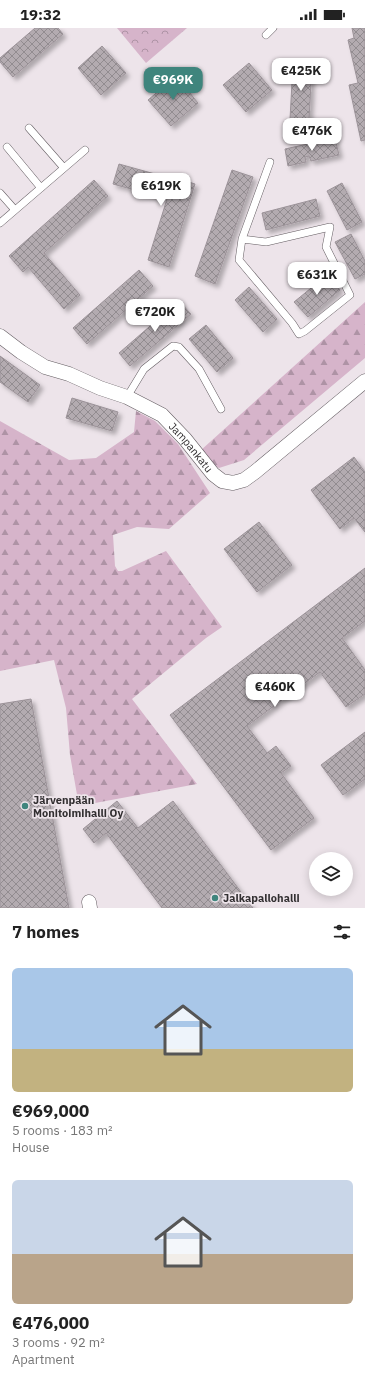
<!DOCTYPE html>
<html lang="en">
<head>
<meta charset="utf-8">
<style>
  :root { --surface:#fff; --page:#f6f6f6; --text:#222; --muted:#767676; --accent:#3f857d }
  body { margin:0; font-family:"IBM Plex Sans",sans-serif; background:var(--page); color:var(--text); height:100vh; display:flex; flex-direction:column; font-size:15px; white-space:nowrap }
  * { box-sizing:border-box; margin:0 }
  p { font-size:13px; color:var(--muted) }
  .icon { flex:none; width:22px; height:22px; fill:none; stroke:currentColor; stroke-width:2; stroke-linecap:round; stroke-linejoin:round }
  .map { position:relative; height:880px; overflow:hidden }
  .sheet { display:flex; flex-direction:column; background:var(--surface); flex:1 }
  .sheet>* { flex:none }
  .buttons { position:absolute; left:309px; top:824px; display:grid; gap:8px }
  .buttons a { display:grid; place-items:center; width:44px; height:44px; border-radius:50%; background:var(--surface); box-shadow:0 2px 10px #0003; font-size:20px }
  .price { position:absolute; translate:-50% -34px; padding:0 9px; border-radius:8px; background:#fff; color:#222; font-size:13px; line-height:26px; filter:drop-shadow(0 1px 2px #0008) }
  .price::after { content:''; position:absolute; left:50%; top:24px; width:12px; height:9px; margin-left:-6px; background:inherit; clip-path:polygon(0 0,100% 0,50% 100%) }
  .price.selected { background:var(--accent); color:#fff }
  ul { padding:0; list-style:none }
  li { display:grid; align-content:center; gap:8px; height:212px; padding:0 12px }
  li span { display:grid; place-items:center; height:124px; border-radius:6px; color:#555 }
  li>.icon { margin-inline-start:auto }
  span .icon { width:72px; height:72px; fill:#fffc; stroke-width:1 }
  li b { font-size:17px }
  h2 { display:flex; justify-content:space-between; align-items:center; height:48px; padding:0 12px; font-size:17px }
  .status { display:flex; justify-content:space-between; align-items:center; height:28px; padding:0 20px; background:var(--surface); direction:ltr }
  .status svg { height:11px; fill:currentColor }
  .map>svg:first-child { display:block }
  .forest { fill:url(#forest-firs) }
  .park { fill:url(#park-crowns) }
  .building { fill:url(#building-cross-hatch); stroke:#9c9399; filter:url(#shadow) }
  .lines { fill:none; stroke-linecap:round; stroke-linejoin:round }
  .lane-casing { stroke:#635c61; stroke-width:8 }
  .street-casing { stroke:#635c61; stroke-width:15 }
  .lane { stroke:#fff; stroke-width:7 }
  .street { stroke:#fff; stroke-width:14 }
  .poi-dot { fill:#3f857d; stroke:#ede4ea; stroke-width:1.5 }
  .labels { text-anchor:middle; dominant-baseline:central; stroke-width:3.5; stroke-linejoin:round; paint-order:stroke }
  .street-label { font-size:11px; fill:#322f31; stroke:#ede4ea }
  .poi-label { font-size:11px; font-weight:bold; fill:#322f31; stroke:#ede4ea; text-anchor:start }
</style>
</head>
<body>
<div class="status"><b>19:32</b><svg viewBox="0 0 49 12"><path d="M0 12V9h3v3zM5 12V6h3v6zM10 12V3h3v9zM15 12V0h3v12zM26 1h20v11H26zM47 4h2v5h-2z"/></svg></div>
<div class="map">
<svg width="365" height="880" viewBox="0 0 365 880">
  <defs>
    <pattern id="forest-firs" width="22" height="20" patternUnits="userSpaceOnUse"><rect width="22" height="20" fill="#d6b4ca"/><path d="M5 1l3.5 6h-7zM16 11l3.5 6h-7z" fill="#ae93a5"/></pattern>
    <pattern id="park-crowns" width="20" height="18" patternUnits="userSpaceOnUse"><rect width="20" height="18" fill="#d6b4ca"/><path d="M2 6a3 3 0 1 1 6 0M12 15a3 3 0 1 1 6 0" fill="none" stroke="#ae93a5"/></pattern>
    <pattern id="building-cross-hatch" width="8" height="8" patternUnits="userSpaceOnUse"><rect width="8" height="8" fill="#b3abb0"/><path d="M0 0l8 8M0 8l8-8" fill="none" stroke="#928c90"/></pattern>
    <filter id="shadow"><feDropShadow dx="3.5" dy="3.5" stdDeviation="2" flood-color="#0004"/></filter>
  </defs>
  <rect width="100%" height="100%" fill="#ede4ea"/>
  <path class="forest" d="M 365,274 L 365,330 L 244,432 L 219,440 L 211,435 L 200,423 Z
    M 136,383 L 155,393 L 178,416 L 210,465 L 169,501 L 137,499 L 113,507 L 115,538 L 118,543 L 122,543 L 166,523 L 222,599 L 206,610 L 132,671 L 197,756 L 79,778 L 70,727 L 66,680 L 54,632 L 0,643 L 0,393 L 69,432 L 96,430 L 134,404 Z"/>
  <path class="park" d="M 117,0 L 187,0 L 146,35 Z"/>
  <path class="building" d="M 35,0 L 58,0 L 63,6 L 13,49 L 0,34 L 0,30 Z
    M 352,0 L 365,0 L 365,112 L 361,113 L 349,57 L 358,55 L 348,12 L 354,10 Z
    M 102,18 L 126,45 L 101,67 L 78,40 Z
    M 249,35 L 272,62 L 246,84 L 223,57 Z
    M 293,36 L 312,37 L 309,92 L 290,91 Z
    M 176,48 L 198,75 L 171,98 L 148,72 Z
    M 335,110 L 339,127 L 311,133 L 309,128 L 305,129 L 306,134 L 288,138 L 285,121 Z
    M 119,136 L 173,151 L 173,149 L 195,156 L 169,239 L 148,232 L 167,171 L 113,156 Z
    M 232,142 L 253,149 L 215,256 L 195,248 Z
    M 94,152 L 108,168 L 44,225 L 80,267 L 64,281 L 28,239 L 23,244 L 9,228 Z
    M 342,155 L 362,194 L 347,202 L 327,163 Z
    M 316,171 L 320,188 L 266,202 L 262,185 Z
    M 351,206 L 365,233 L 365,246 L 355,251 L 335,214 Z
    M 139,242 L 153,258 L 87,316 L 73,300 Z
    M 327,247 L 340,262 L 308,289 L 294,274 Z
    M 249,259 L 277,291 L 263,304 L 235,272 Z
    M 179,273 L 191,286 L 130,338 L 119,325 Z
    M 206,297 L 233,330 L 217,344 L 189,311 Z
    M 0,328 L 40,357 L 28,374 L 0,354 Z
    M 72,370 L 118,384 L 112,403 L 66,390 Z
    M 354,429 L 365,444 L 365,504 L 354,490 L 340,501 L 311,462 Z
    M 259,494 L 292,537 L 257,564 L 224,521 Z
    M 365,540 L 365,593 L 342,610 L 365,642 L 365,666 L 346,679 L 320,644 L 247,698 L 267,725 L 276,718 L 291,738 L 281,745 L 314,790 L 271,822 L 170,687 Z
    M 31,671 L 69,880 L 0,880 L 0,676 Z
    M 365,704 L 365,751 L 343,767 L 321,737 Z
    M 117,773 L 138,800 L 173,773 L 253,880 L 162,880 L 106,805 L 94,815 L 83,801 Z"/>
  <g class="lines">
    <defs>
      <path id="lane" d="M 266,7 L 273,0
        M 29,100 L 64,140
        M 7,119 L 41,160
        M 0,165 L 15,182
        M 0,195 L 85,122
        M 242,211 L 239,232 L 292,295 L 299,306 L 305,303 L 350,267 L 326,219 L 330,199 L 266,214 L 242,211 L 270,134
        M 127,369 L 144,341 L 173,318 L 179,319 L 199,341 L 221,381"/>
      <g id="street">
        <path id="s1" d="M 0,308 L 21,324 L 45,339 L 69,346 L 100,360 L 127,369 L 162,387 L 185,411 L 213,446 L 222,453 L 233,455 L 244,452 L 255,444 L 365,353"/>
        <path d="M 89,874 L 90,880"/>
      </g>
    </defs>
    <use href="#lane" class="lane-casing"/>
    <use href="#street" class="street-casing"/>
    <use href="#lane" class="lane"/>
    <use href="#street" class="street"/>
  </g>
  <g class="poi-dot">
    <circle cx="25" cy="778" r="4"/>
    <circle cx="215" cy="870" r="4"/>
  </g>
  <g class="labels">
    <g class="street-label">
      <text stroke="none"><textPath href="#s1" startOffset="225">Jampankatu</textPath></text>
    </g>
    <g class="poi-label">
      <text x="33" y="772">Järvenpään<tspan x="33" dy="13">Monitoimihalli Oy</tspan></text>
      <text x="223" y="870">Jalkapallohalli</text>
    </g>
  </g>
</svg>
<div class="buttons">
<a><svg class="icon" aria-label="layers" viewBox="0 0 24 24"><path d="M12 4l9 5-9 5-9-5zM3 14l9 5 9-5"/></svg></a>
</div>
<b class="price" style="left:301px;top:64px">€425K</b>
<b class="price selected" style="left:173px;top:73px">€969K</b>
<b class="price" style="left:312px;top:124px">€476K</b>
<b class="price" style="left:161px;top:179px">€619K</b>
<b class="price" style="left:317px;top:268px">€631K</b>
<b class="price" style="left:155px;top:305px">€720K</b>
<b class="price" style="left:275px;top:680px">€460K</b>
</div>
<section class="sheet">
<h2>7 homes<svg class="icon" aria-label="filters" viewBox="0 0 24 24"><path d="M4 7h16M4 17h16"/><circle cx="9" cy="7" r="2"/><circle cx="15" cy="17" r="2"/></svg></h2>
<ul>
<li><span style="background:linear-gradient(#a9c7e8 65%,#c2b280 0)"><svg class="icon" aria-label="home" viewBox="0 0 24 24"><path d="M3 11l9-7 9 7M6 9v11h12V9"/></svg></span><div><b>€969,000</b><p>5 rooms · 183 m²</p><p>House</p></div></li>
<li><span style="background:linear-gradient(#c9d6e8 60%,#b9a48a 0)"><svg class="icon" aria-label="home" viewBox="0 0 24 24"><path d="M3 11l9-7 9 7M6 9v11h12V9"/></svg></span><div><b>€476,000</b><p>3 rooms · 92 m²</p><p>Apartment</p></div></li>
</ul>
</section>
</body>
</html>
